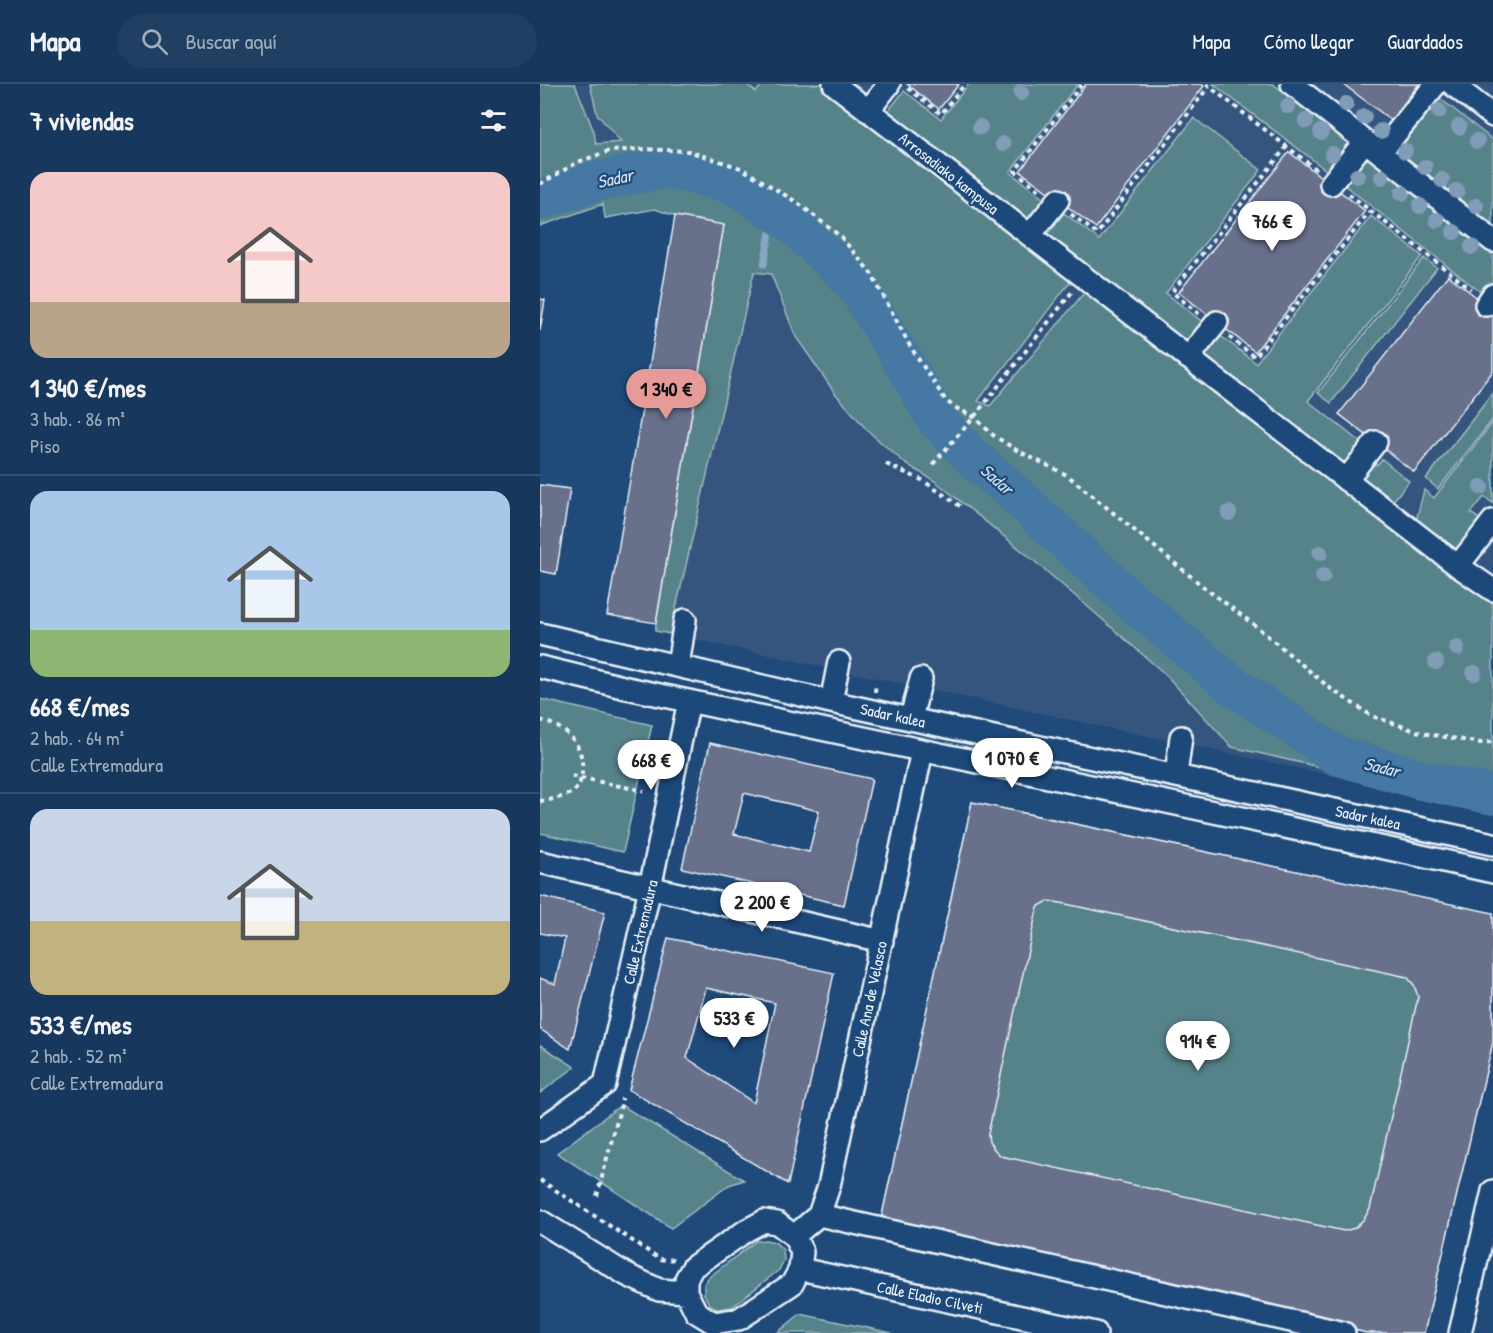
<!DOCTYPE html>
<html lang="es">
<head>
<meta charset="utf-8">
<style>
  :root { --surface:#17385c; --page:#203f62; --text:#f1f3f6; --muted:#9eacbb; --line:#365272; --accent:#e69b98 }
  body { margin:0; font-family:"Patrick Hand",sans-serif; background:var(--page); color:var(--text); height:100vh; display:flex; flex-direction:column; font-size:22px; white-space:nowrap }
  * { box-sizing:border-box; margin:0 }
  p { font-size:20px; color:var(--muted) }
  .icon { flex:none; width:33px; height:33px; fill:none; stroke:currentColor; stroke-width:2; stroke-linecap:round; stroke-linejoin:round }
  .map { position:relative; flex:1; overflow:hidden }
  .side { display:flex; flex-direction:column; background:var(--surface); width:540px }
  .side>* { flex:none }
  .price { position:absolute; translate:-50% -51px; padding:0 14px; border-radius:21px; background:#fff; color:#222; font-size:20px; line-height:39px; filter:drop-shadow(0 2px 3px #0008) }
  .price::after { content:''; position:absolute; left:50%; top:36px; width:18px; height:14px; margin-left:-9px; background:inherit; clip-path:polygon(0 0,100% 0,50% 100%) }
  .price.current { background:var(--accent); color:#111 }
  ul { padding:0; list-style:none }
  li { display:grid; align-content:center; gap:12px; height:318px; padding:0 30px }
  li+li { border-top:2px solid var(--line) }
  li span { display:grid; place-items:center; height:186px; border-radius:18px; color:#555 }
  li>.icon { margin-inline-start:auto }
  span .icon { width:108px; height:108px; fill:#fffc; stroke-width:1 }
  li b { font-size:26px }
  h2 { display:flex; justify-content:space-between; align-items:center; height:72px; padding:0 30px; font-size:26px }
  header { display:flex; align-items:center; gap:36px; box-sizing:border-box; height:84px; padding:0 30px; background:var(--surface); border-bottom:2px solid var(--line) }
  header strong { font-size:28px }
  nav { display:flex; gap:33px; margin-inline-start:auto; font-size:21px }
  .search { width:420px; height:54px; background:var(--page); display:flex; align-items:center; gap:15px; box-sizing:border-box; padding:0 21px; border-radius:33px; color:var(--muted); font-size:22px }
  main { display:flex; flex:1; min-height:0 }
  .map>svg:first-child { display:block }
  .built { fill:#35557f }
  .green { fill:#57828a; stroke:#a0bac1; stroke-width:1.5 }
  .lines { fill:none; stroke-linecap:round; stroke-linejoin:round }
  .stream { stroke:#86a8c4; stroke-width:7 }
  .river { stroke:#4578a2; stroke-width:40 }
  .building { fill:#69708c; stroke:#e8f1f8; stroke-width:1.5; fill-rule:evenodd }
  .minor-casing { stroke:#e8f1f8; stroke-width:26 }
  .path { stroke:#e8f1f8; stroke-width:4; stroke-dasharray:4.5 4.5; stroke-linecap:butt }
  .minor { stroke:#1f4a7a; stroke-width:21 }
  .tree { fill:#819cb6 }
  .labels { text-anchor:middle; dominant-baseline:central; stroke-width:4.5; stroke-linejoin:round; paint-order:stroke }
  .street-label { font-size:16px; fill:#e8f1f8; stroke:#1f4a7a }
  .water-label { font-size:18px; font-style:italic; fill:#d0dfeb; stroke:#1f4a7a }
</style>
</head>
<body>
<header>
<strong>Mapa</strong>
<div class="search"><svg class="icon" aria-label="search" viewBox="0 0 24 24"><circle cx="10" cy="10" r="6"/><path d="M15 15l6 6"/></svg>Buscar aquí</div>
<nav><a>Mapa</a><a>Cómo llegar</a><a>Guardados</a></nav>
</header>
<main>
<section class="side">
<h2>7 viviendas<svg class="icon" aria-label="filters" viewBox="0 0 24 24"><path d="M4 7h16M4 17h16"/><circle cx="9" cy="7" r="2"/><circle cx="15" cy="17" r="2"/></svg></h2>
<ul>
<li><span style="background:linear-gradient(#f6c9c9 70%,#b9a48a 0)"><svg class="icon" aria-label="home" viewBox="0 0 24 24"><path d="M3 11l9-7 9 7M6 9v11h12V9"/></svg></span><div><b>1 340 €/mes</b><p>3 hab. · 86 m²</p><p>Piso</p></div></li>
<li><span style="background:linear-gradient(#a9c7e8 75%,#8fb573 0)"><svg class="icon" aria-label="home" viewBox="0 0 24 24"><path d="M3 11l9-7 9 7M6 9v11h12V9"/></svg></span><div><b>668 €/mes</b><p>2 hab. · 64 m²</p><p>Calle Extremadura</p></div></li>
<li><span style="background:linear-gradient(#c9d6e8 60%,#c2b280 0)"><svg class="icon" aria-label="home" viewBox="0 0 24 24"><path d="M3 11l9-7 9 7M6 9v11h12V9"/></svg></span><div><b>533 €/mes</b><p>2 hab. · 52 m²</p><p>Calle Extremadura</p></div></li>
</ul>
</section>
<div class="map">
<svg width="953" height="1249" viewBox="0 0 953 1249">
  <rect width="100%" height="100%" fill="#1f4a7a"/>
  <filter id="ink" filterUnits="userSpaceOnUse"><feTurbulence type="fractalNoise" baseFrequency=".0167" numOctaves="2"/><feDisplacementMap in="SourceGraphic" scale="12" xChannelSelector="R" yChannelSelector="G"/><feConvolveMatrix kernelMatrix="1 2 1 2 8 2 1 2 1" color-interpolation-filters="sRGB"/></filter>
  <g filter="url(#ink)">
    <path class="built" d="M 35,0 L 953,0 L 953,726 L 115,547 L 184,141 L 135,132 L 115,125 L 65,134 L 54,48 Z"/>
    <path class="green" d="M 0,0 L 35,0 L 54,48 L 56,60 L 81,58 L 57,30 L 50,0 L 206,0 L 216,8 L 223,0 L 284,0 L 534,193 L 438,317 L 450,322 L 548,204 L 951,513 L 953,524 L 953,723 L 692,663 L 625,590 L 547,522 L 486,470 L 395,397 L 366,380 L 328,347 L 295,309 L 256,253 L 231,190 L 214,188 L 130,550 L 115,547 L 184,141 L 135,132 L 115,125 L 65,134 L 63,120 L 0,142 Z
      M 429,0 L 538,0 L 470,88 L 509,119 L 490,143 L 345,31 L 364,7 L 401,35 Z
      M 673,0 L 733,0 L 812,61 L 790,89 Z
      M 897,12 L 953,56 L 953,141 L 856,65 Z
      M 654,34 L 721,86 L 626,209 L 666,241 L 647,266 L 504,155 L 524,129 L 559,156 Z
      M 824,70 L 953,171 L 953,197 L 943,210 L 802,99 Z
      M 831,132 L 882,172 L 768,317 L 821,359 L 802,384 L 660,273 L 678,250 L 716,279 Z
      M 884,174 L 897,184 L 791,319 L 778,309 Z
      M 953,309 L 953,335 L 898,405 L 886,395 Z
      M 953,338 L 953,419 L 944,413 L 931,429 L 942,437 L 915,472 L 875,441 L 884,406 L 894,414 Z
      M 842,375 L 869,397 L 849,422 L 817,396 L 831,376 L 837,381 Z
      M 0,615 L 112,641 L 83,768 L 0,749 Z
      M 432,718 L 953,829 L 953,958 L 884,1249 L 827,1249 L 341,1136 Z
      M 0,961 L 35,983 L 0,1009 Z
      M 81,1021 L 204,1096 L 189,1101 L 131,1144 L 17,1069 Z
      M 226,1156 L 235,1158 L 243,1166 L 244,1176 L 239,1186 L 192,1223 L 178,1225 L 169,1220 L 164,1210 L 164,1200 L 169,1193 L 216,1157 Z
      M 260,1230 L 352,1249 L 237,1249 Z"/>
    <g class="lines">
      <path class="stream" d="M 224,180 L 234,127"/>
      <path class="river" d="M 0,116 L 52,98 L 126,84 L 191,99 L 249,137 L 314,198 L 357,267 L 396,335 L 435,376 L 465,401 L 579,506 L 689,599 L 796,671 L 881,696 L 953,711"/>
    </g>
    <path class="building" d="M 367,0 L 419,0 L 399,25 Z
      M 546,0 L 661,0 L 664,2 L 556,144 L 480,87 Z
      M 803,0 L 879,0 L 851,36 Z
      M 749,68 L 825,127 L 715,268 L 639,208 Z
      M 135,132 L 184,141 L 116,539 L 67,531 Z
      M 908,191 L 953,226 L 953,287 L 874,388 L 799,330 Z
      M 0,215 L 5,216 L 0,247 Z
      M 0,401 L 30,405 L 16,490 L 0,487 Z
      M 170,659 L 332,695 L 304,821 L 142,784 ZM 204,709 L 279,727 L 269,768 L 194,750 Z
      M 432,718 L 953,829 L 953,958 L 884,1249 L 827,1249 L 341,1136 ZM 508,817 L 521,819 L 867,893 L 874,901 L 878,913 L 830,1125 L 824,1135 L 815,1144 L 804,1147 L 461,1072 L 454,1065 L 449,1058 L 448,1050 L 496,830 L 499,822 Z
      M 0,812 L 65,828 L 30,965 L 0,945 L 0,894 L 15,900 L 25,854 L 0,849 Z
      M 128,854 L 294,889 L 248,1100 L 89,1006 ZM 166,904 L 235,919 L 214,1019 L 147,974 Z"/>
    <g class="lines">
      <defs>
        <path id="minor" d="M 294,0 L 918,482 L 953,437
          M 752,0 L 953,157
          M 912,0 L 953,32
          M 328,27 L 349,0
          M 840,69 L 896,0
          M 791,100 L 825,57
          M 490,151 L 518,116
          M 946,221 L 953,211
          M 648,274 L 677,238
          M 806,396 L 836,358
          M 918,482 L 953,506
          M 0,550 L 291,618 L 953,760
          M 138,582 L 145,536
          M 0,583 L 87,604 L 868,769 L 953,788
          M 291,618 L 299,578
          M 371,634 L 381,595
          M 636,691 L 641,653
          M 0,778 L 342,857
          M 0,1046 L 65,1000 L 110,804 L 149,617
          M 279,1131 L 804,1249
          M 0,1137 L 87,1191 L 119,1206 L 146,1208
          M 224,1137 L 237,1139 L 254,1152 L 262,1168 L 260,1185 L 252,1200 L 199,1235 L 174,1239 L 156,1228 L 146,1208 L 146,1195 L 153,1183 L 207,1146 Z
          M 254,1152 L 279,1131 L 289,1102 L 382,667
          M 260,1185 L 556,1249
          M 920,1249 L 953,1107"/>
      </defs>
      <use href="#minor" class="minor-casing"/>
      <path class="path" d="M 666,0 L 777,86
        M 368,4 L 401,30 L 425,0
        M 0,100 L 38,78 L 69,67 L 101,65 L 148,67 L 201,84 L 258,119 L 301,153 L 331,189 L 370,262 L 406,317 L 418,325 L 434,333 L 453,351 L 478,367 L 527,391 L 665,504 L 717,543 L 791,605 L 832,632 L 882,649 L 941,659 L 953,658
        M 499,106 L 475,87 L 542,0
        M 809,110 L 931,205
        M 531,130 L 557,150 L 669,2
        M 659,230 L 632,208 L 747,62
        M 689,253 L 715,273 L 830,127
        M 346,380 L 382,396 L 420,422
        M 393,380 L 434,333 L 532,208
        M 335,608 L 336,599
        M 0,636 C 26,643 45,660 42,689 C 41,694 40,702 35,706 C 27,713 10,716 0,717
        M 32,692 L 104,707
        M 0,1096 L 120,1175 L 127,1176 L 134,1175
        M 57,1112 L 81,1021 L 82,1014"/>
      <use href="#minor" class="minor"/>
    </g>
    <g class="tree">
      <circle cx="481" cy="9" r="8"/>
      <circle cx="806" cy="20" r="8"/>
      <circle cx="748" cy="22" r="8"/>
      <circle cx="899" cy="27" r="8"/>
      <circle cx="824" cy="33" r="8"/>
      <circle cx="766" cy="37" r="8"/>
      <circle cx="440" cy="43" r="8"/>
      <circle cx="919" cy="43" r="8"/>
      <circle cx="841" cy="47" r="8"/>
      <circle cx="781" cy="48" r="8"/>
      <circle cx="937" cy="57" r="8"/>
      <circle cx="463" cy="60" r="8"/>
      <circle cx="865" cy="67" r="8"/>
      <circle cx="792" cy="70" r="8"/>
      <circle cx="885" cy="83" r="8"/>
      <circle cx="817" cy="92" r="8"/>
      <circle cx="842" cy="93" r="8"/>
      <circle cx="902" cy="96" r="8"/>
      <circle cx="917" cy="107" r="8"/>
      <circle cx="862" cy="109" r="8"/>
      <circle cx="880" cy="122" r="8"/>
      <circle cx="936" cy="122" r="8"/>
      <circle cx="897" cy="136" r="8"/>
      <circle cx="914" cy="148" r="8"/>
      <circle cx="932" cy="163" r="8"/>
      <circle cx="941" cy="403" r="8"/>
      <circle cx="689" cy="429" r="8"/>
      <circle cx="780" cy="469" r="8"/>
      <circle cx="783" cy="492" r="8"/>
      <circle cx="917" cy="564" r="8"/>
      <circle cx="896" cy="578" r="8"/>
      <circle cx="934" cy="589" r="8"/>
    </g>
  </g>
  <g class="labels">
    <g class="street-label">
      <text transform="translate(409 89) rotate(38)">Arrosadiako kampusa</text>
      <text transform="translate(353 631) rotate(12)">Sadar kalea</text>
      <text transform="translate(828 733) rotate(12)">Sadar kalea</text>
      <text transform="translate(100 848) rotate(-77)">Calle Extremadura</text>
      <text transform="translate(329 915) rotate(-78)">Calle Ana de Velasco</text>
      <text transform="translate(390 1213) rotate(12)">Calle Eladio Cilveti</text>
    </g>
    <g class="water-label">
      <text transform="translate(75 94) rotate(-12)">Sadar</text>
      <text transform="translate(457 395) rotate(41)">Sadar</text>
      <text transform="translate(842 683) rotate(14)">Sadar</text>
    </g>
  </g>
</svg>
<b class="price" style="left:732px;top:168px">766 €</b>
<b class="price current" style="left:126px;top:336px">1 340 €</b>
<b class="price" style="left:472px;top:705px">1 070 €</b>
<b class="price" style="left:111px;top:707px">668 €</b>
<b class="price" style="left:222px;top:849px">2 200 €</b>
<b class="price" style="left:194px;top:965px">533 €</b>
<b class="price" style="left:658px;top:988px">914 €</b>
</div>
</main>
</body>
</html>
